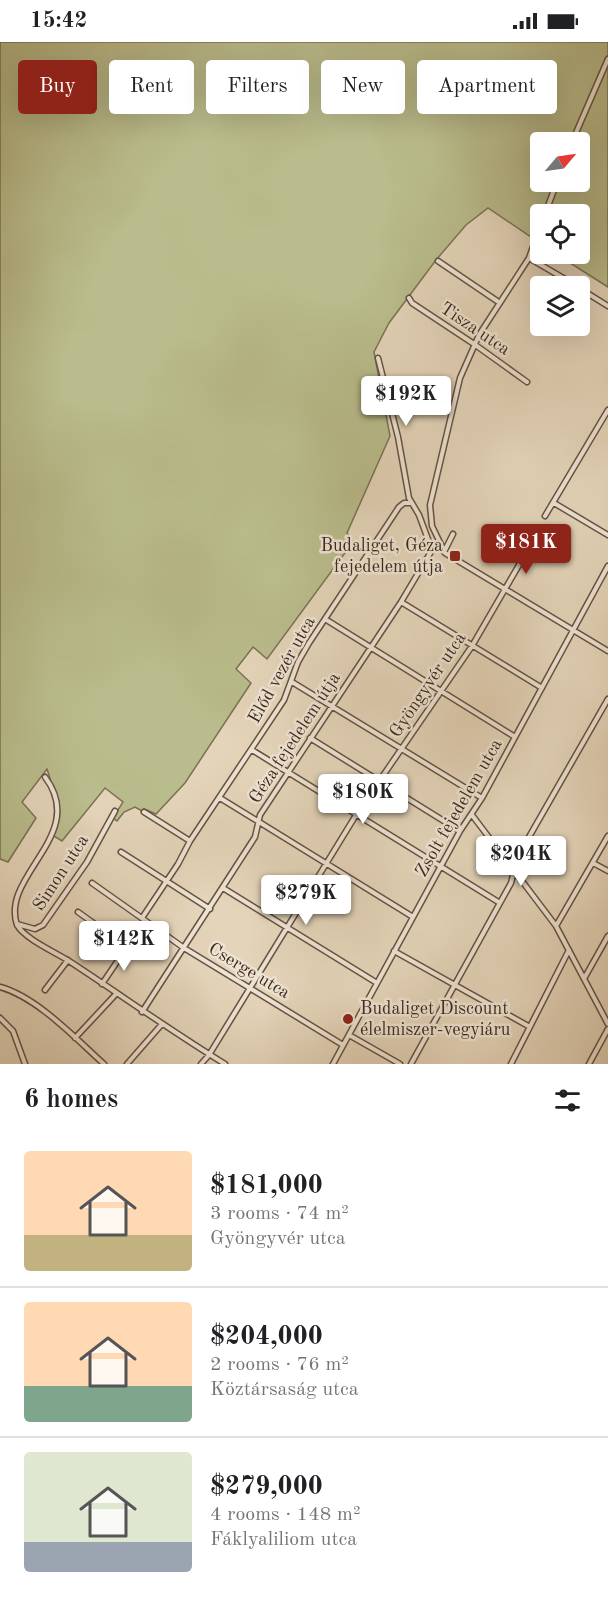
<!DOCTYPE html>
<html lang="en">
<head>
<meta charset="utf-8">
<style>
  :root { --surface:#fff; --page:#f2f2f2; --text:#202124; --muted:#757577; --line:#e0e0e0; --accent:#8f2418 }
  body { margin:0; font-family:"Old Standard TT",serif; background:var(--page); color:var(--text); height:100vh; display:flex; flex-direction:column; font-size:22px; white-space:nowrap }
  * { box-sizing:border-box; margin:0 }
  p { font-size:20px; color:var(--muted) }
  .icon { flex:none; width:33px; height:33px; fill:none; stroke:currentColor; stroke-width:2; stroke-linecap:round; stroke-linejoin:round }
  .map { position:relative; height:1022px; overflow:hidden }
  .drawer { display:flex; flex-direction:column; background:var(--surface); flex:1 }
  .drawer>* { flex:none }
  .top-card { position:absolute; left:18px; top:18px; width:573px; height:54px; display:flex; gap:12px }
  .needle { width:39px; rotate:61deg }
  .buttons { position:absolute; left:530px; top:90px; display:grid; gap:12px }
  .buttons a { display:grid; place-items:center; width:60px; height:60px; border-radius:6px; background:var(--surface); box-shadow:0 6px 24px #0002; font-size:30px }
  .price { position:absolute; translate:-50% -51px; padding:0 14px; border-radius:6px; background:#fff; color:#222; font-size:20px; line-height:39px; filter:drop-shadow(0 2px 3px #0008) }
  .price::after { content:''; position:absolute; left:50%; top:36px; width:18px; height:14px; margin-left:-9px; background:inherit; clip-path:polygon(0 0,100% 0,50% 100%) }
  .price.active { background:var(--accent); color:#fff }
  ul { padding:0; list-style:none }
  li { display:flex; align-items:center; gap:18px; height:150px; padding:0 24px }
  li+li { border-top:2px solid var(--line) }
  li span { display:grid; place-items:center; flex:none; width:168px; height:120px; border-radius:6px; color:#555 }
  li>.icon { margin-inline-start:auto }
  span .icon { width:72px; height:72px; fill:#fffc; stroke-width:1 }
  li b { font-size:26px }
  h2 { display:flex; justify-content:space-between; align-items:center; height:72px; padding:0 24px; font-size:26px }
  .tag { padding:0 21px; border-radius:6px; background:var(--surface); box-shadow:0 6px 24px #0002; font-size:21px; line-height:54px }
  .tag.active { background:var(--accent); color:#fff }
  .status { display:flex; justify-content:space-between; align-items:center; height:42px; padding:0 30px; background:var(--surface); direction:ltr }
  .status svg { height:16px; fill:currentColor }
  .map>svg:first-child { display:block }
  .green { fill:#b9bc8c; stroke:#7a7254; stroke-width:1.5; fill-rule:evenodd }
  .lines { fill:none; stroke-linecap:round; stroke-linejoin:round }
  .street-casing { stroke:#665244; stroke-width:7 }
  .street { stroke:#ede3d2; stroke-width:4 }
  .poi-dot { fill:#8f2418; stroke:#ede3d2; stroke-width:2 }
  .labels { text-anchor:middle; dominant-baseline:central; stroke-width:5; stroke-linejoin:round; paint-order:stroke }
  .street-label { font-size:18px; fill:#3c271d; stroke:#ede3d2 }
  .poi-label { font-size:18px; fill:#3c271d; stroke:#ede3d2; text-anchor:end }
</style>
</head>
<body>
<div class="status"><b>15:42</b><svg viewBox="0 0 49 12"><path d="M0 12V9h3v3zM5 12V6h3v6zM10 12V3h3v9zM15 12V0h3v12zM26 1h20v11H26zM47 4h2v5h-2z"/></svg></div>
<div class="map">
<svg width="608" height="1022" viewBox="0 0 608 1022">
  <rect width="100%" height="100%" fill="#e4d4b9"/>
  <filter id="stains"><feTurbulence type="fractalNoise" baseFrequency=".00333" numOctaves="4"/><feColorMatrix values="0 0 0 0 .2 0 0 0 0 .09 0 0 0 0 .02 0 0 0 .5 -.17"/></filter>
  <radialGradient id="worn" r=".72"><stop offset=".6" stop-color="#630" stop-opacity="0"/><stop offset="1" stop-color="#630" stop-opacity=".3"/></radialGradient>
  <path class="green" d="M 0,0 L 608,0 L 608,245 L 556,212 L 579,212 L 579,172 L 540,172 L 540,201 L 488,166 L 466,183 L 436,218 L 389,281 L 374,310 L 390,394 L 347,491 L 353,500 L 267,617 L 253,605 L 236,627 L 251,641 L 185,741 L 156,772 L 144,767 L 142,769 L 135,765 L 124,770 L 117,779 L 113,776 L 123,760 L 105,746 L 62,799 L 52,793 C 57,771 55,749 47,727 L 22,760 L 36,776 L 8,820 L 0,817 ZM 540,100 L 579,100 L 579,140 L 540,140 Z"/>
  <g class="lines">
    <defs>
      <path id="street" d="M 572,100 L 608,17
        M 545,172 L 557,140
        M 540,185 L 529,216 L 479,293 L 460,336 L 430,463 L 432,484 L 445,511 L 608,609
        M 529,216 L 577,244
        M 438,219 L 500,261
        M 579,246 L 608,264
        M 409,256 L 412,261 L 474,302 L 527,340
        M 378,316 L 398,395 L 409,456 L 419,473 L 432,508
        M 554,461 L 608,493
        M 545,474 L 608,368
        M 444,510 L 453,492
        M 401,560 L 542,646
        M 325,577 L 515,695
        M 292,640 L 482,756
        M 310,696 L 460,789
        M 252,708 L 500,861
        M 45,735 C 89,793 0,833 17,883 C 25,897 55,910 69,919 C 121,953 171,989 225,1022
        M 220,756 L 413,875
        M 144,770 L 190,799
        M 472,773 L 556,884 L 608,982
        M 121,810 L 210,867
        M 593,821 L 608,829
        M 92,841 L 184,906 L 343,1003
        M 223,846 L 377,941
        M 78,870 L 127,905 L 102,942
        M 142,876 L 178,822 L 190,799 L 284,658 L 298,620 L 309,601 L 399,465 L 404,461 L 411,461
        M 17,882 L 35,887 L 43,883 L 87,820 L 115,769
        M 556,884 L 608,794
        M 394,909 L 530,985
        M 585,935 L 608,894
        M 0,945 C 37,955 75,996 104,1022
        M 45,948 L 68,918
        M 142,970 L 255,795 L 260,773 L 401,560 L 432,508 L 441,505
        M 0,976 L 13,989 L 25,1022
        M 349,993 L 400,1022
        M 75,996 L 116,952
        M 127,1022 L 162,982
        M 201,1022 L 209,1013 L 356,773 L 472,604 L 530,504 L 534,503
        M 333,1022 L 460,789 L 482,756 L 608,524
        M 411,1022 L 511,841 L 513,833 L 512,825 L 521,809 L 608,657
        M 511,1022 L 569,908
        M 589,1022 L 608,987"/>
    </defs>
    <use href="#street" class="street-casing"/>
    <use href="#street" class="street"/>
  </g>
  <g class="poi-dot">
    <rect x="449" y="508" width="12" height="12" rx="3"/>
    <circle cx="348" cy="977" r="6"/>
  </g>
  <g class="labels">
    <g class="street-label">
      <text transform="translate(475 287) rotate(34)">Tisza utca</text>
      <text transform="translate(282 628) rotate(-61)">Előd vezér utca</text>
      <text transform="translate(428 643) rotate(-56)">Gyöngyvér utca</text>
      <text transform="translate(295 696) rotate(-57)">Géza fejedelem útja</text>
      <text transform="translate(459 766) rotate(-60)">Zsolt fejedelem utca</text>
      <text transform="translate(61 831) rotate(-57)">Simon utca</text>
      <text transform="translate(249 929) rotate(31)">Cserge utca</text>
    </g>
    <g class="poi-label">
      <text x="443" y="504">Budaliget, Géza<tspan x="443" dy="21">fejedelem útja</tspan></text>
      <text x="360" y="967" text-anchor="start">Budaliget Discount<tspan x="360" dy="21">élelmiszer-vegyiáru</tspan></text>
    </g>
  </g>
  <rect width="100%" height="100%" filter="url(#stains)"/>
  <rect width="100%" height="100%" fill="url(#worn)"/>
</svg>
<div class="buttons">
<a><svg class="needle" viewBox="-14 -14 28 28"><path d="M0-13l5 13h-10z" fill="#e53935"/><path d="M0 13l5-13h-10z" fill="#757577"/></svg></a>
<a><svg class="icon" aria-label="locate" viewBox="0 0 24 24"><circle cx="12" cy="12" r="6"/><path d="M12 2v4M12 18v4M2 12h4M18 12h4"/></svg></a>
<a><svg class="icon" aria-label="layers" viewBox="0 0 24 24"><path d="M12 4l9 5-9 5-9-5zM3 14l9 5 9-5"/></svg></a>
</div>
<b class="price" style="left:406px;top:385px">$192K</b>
<b class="price active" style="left:526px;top:533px">$181K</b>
<b class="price" style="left:363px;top:783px">$180K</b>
<b class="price" style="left:521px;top:845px">$204K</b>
<b class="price" style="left:306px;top:884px">$279K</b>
<b class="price" style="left:124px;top:930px">$142K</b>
<div class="top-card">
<a class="tag active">Buy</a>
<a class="tag">Rent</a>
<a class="tag">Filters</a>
<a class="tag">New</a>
<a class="tag">Apartment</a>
</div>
</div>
<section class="drawer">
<h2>6 homes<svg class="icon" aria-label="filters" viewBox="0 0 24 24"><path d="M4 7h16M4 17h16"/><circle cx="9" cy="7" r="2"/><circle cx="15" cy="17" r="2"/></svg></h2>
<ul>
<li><span style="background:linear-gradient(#ffd9b3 70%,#c2b280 0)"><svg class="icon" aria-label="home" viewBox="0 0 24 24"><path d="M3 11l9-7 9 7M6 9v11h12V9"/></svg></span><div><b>$181,000</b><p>3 rooms · 74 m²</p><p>Gyöngyvér utca</p></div></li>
<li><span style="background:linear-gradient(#ffd9b3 70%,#7fa58c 0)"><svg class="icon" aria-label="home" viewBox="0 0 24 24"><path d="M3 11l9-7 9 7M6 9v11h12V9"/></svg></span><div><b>$204,000</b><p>2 rooms · 76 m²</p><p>Köztársaság utca</p></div></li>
<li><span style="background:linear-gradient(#dfe7d0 75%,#9aa5b1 0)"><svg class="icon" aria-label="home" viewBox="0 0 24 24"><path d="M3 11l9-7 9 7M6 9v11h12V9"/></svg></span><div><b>$279,000</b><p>4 rooms · 148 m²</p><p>Fáklyaliliom utca</p></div></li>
</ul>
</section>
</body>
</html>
